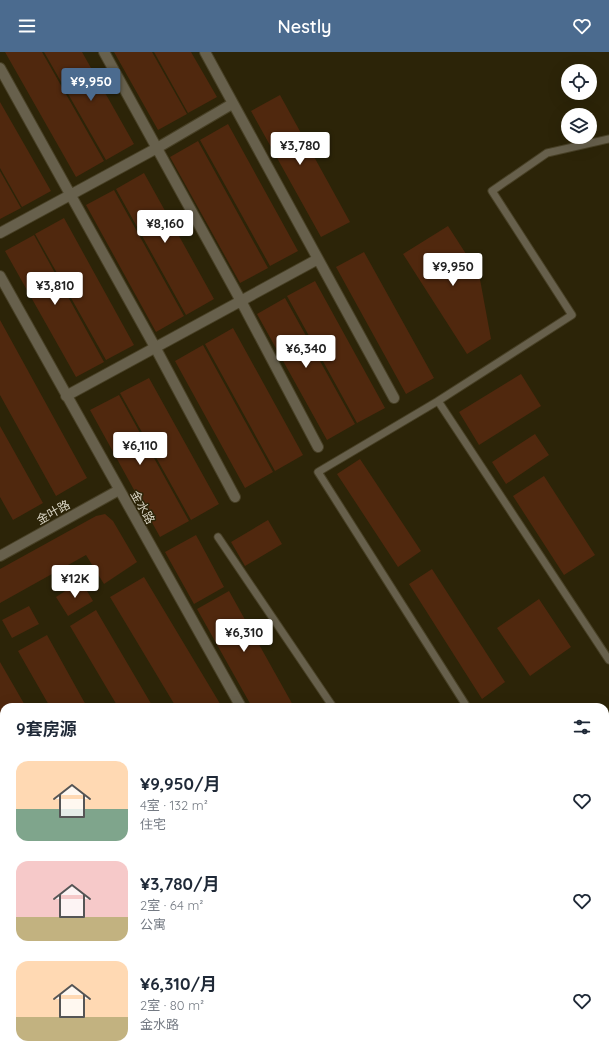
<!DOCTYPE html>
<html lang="zh">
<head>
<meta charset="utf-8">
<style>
  :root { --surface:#fff; --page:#f6f6f7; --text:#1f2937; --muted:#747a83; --accent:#4b6b8f }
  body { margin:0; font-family:Quicksand,"Noto Sans SC",sans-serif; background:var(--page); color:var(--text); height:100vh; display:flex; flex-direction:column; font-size:15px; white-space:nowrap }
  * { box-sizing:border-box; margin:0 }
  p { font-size:13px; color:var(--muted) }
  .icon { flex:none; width:22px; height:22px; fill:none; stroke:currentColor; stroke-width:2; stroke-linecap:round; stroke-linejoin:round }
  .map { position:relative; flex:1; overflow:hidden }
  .panel { position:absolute; left:0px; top:651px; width:609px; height:356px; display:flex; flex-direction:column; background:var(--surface); border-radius:12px 12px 0 0; box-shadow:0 4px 16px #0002 }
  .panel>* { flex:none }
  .buttons { position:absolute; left:561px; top:12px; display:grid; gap:8px }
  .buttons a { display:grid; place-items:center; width:36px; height:36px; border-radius:50%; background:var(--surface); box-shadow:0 4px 16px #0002; font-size:20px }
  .price { position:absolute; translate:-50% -34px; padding:0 9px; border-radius:4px; background:#fff; color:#222; font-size:13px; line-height:26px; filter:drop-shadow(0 1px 2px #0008) }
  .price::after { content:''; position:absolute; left:50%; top:24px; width:12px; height:9px; margin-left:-6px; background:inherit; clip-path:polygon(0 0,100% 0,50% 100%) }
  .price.on { background:var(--accent); color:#fff }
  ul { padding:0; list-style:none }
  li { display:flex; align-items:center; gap:12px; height:100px; padding:0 16px }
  li span { display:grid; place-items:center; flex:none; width:112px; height:80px; border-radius:12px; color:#555 }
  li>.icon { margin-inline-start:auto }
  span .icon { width:48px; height:48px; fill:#fffc; stroke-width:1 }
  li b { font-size:17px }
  h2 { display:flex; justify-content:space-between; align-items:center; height:48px; padding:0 16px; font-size:17px }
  header { display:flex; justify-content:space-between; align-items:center; height:52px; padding:0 16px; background:var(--accent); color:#fff; font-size:18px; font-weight:600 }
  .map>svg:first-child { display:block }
  .built { fill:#372d08 }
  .building { fill:#50280e }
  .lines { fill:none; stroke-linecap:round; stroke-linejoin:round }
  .service-casing { stroke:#484026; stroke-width:9 }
  .minor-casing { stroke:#484026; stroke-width:12 }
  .tertiary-casing { stroke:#484026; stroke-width:12 }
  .trunk-casing { stroke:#484026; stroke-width:13 }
  .service { stroke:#67604c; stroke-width:7 }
  .minor { stroke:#67604c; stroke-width:10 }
  .tertiary { stroke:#67604c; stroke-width:10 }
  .trunk { stroke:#b7a677; stroke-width:11 }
  .labels { text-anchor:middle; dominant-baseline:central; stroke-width:3; stroke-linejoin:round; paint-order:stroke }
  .street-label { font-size:12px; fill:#dad5c5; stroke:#2c2408 }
</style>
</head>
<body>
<header><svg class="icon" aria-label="menu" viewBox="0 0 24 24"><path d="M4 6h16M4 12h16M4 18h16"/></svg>Nestly<svg class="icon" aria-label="heart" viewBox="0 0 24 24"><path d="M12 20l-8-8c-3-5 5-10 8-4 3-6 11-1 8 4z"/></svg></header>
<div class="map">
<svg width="609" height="1007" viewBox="0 0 609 1007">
  <rect width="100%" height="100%" fill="#2c2408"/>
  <path class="built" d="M 0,836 L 4,844 L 4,911 L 0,904 Z"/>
  <path class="building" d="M 5,0 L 42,0 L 104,109 L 76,125 Z
    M 44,0 L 82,0 L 134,92 L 106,108 Z
    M 114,0 L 152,0 L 187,62 L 158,78 Z
    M 154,0 L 191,0 L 217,45 L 188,61 Z
    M 280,43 L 350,170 L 321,185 L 251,59 Z
    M 0,50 L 51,139 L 22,155 L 0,116 Z
    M 228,72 L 298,199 L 270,214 L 200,88 Z
    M 198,89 L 268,216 L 240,231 L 170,105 Z
    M 0,119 L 21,156 L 0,167 Z
    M 144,121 L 214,247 L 186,263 L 116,137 Z
    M 114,138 L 184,264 L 156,280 L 86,153 Z
    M 64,166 L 134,293 L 106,308 L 35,182 Z
    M 448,174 L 479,222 L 491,287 L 467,302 L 403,202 Z
    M 34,183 L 104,310 L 76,325 L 5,199 Z
    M 364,200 L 434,326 L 406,342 L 336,215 Z
    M 315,229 L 385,356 L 357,371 L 287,244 Z
    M 285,246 L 355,372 L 327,388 L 257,262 Z
    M 0,268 L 87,426 L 56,444 L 0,343 Z
    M 233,276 L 303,403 L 275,419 L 205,292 Z
    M 203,293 L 273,420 L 245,436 L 175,309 Z
    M 521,322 L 541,354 L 479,393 L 459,360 Z
    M 149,326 L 219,452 L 191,468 L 120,341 Z
    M 119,343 L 189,469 L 160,485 L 90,358 Z
    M 0,374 L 43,451 L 13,468 L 0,445 Z
    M 535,382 L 549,403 L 506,432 L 492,410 Z
    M 360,407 L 421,499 L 398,515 L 337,422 Z
    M 544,424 L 595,503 L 564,523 L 513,444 Z
    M 105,462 L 113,469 L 137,510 L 104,532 L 86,503 L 0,551 L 0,517 L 96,464 Z
    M 268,468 L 282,492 L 245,514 L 231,490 Z
    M 196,483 L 224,535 L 194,552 L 165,500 Z
    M 432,517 L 505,630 L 482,647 L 409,532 Z
    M 144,525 L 222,655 L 176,655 L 110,545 Z
    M 81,529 L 93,549 L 68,564 L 56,545 Z
    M 229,539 L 294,655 L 252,655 L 197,557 Z
    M 539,547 L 571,595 L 530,624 L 497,576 Z
    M 29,554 L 39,572 L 12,586 L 2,568 Z
    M 96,558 L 153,655 L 118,655 L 70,574 Z
    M 47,583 L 87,655 L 50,655 L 18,599 Z
    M 0,610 L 26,655 L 4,655 L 4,686 L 0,679 Z
    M 609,735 L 609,773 L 605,776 L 605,738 Z
    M 0,757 L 4,764 L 4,820 L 1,821 Z
    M 0,910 L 4,917 L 4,997 L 0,990 Z
    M 7,1003 L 52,1003 L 53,1005 L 49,1007 L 10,1007 Z
    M 112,1003 L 140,1003 L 142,1007 L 105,1007 Z
    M 177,1003 L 217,1003 L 220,1007 L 179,1007 Z
    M 259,1003 L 298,1003 L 291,1007 L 261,1007 Z
    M 402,1003 L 442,1003 L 436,1007 L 404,1007 Z
    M 488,1003 L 505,1003 L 499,1007 L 491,1007 Z"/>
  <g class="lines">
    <defs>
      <path id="service" d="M 609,87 L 547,101 L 492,139 L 572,263 L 438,349 L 609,608
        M 438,349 L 318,420 L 467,655
        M 218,485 L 333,655
        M 605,784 L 609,782
        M 605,888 L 609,896"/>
      <path id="minor" d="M 104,0 L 241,249 L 318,395
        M 205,0 L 394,346
        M 0,16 L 155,295 L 235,445
        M 0,181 L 157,96 L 232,52
        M 66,344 L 318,207
        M 0,1004 L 2,1007
        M 83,1007 L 90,1003"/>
      <path id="tertiary" d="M 0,224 L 241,655
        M 0,504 L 119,438
        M 0,719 L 4,726
        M 157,1003 L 159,1007
        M 472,1003 L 474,1007"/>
      <path id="trunk" d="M 605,955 L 609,953
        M 605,978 L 609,976
        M 523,1007 L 529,1003
        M 561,1007 L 567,1003
        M 604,1007 L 609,1004"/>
    </defs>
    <use href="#service" class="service-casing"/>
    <use href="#minor" class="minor-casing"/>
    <use href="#tertiary" class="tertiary-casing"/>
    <use href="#trunk" class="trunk-casing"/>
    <use href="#service" class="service"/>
    <use href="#minor" class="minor"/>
    <use href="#tertiary" class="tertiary"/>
    <use href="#trunk" class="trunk"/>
  </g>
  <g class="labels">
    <g class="street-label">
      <text transform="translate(143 455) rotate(61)">金水路</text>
      <text transform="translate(53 460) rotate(-29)">金叶路</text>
    </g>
  </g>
</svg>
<div class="buttons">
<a><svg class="icon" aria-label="locate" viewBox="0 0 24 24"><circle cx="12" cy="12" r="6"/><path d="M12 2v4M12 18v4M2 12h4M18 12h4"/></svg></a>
<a><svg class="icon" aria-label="layers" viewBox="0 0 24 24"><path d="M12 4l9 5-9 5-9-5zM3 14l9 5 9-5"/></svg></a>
</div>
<b class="price on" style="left:91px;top:50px">¥9,950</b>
<b class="price" style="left:300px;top:114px">¥3,780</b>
<b class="price" style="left:165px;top:192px">¥8,160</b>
<b class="price" style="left:453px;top:235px">¥9,950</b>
<b class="price" style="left:55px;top:254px">¥3,810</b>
<b class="price" style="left:306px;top:317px">¥6,340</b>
<b class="price" style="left:140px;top:414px">¥6,110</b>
<b class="price" style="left:75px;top:547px">¥12K</b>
<b class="price" style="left:244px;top:601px">¥6,310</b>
<section class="panel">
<h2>9套房源<svg class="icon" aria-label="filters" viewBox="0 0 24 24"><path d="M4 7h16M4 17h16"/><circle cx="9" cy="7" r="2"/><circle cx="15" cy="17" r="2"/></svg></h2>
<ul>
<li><span style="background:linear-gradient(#ffd9b3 60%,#7fa58c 0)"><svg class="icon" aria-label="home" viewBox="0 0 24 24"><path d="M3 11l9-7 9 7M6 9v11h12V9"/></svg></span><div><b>¥9,950/月</b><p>4室 · 132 m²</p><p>住宅</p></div><svg class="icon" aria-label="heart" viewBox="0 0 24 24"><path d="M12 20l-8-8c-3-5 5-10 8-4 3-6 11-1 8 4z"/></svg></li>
<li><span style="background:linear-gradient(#f6c9c9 70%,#c2b280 0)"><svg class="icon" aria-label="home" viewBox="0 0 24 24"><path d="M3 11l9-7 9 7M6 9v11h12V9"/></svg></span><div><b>¥3,780/月</b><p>2室 · 64 m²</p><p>公寓</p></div><svg class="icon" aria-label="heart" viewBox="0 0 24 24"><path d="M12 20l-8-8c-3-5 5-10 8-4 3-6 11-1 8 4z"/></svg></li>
<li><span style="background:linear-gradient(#ffd9b3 70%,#c2b280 0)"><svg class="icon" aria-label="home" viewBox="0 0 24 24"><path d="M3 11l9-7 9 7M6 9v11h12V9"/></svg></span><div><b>¥6,310/月</b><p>2室 · 80 m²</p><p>金水路</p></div><svg class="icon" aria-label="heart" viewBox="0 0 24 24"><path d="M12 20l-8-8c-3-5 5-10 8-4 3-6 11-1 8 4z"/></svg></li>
</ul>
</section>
</div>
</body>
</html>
